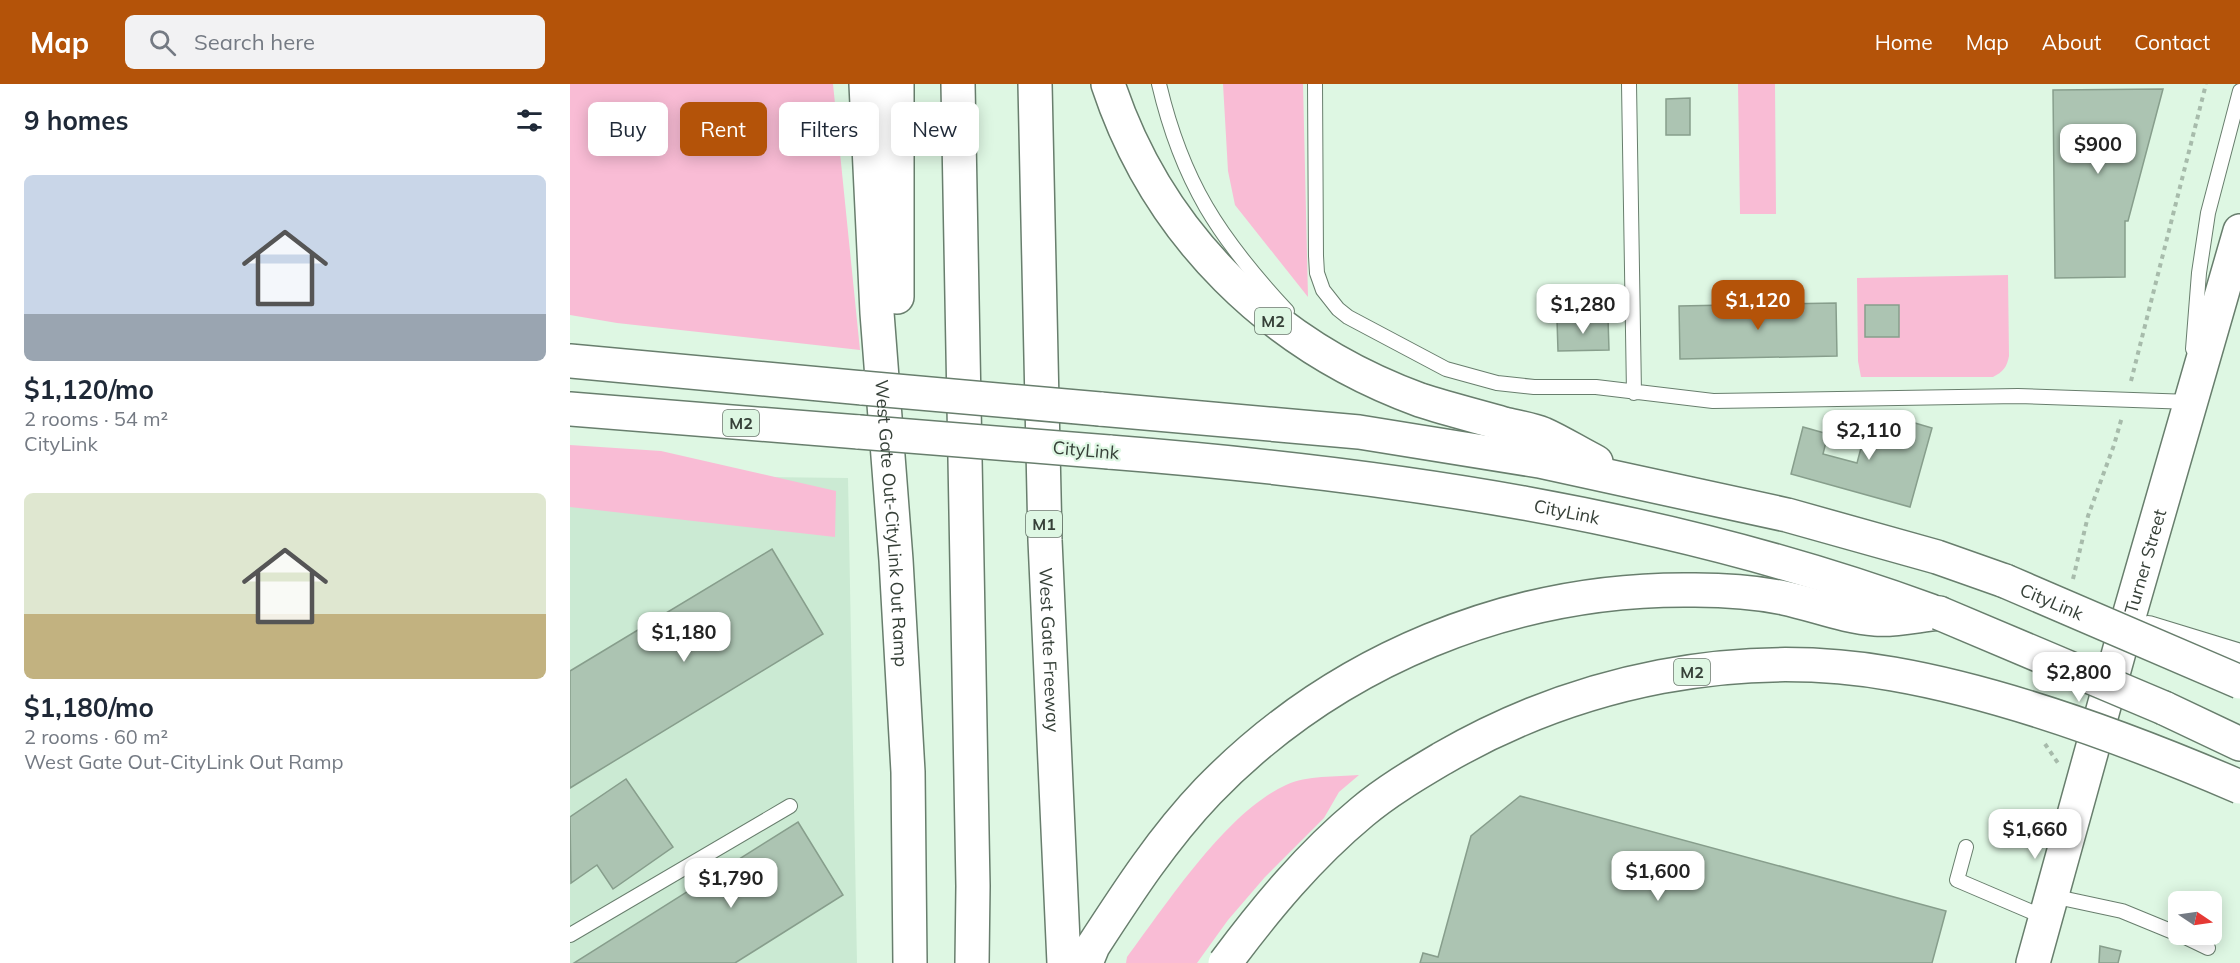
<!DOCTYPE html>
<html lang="en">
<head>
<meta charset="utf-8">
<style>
  :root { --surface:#fff; --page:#f2f2f3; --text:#1f2937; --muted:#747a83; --accent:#b45309 }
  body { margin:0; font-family:Mulish,sans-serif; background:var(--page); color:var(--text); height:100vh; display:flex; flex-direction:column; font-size:22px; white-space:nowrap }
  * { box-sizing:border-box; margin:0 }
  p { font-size:20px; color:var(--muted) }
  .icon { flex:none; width:33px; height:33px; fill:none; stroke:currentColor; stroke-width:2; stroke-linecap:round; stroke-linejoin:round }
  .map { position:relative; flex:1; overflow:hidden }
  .sheet { display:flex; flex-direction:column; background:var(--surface); width:570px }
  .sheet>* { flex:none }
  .top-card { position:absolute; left:18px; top:18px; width:570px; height:54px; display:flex; gap:12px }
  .needle { width:39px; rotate:103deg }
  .tools { position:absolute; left:1598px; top:807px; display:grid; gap:12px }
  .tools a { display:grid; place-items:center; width:54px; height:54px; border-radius:9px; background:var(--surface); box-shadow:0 3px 15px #0003; font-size:30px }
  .price { position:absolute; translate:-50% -51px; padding:0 14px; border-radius:12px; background:#fff; color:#222; font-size:20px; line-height:39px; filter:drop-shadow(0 2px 3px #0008) }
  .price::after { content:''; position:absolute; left:50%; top:36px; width:18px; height:14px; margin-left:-9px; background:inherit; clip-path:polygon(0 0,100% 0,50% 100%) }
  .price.active { background:var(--accent); color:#fff }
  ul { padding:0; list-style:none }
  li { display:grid; align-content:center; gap:12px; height:318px; padding:0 24px }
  li span { display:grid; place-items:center; height:186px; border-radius:9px; color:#555 }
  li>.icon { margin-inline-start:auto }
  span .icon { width:108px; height:108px; fill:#fffc; stroke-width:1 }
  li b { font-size:26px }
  h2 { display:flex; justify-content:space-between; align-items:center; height:72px; padding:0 24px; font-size:26px }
  .pill { padding:0 21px; border-radius:9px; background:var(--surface); box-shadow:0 3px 15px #0003; font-size:21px; line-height:54px }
  .pill.active { background:var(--accent); color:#fff }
  header { display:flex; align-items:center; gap:36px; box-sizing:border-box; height:84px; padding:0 30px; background:var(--accent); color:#fff }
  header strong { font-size:28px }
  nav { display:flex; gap:33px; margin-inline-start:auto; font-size:21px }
  .search { width:420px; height:54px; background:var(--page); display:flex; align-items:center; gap:15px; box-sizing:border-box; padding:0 21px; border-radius:9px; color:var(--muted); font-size:22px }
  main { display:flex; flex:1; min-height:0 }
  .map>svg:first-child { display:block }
  .built { fill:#cbead3 }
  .green { fill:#f9bcd5 }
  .building { fill:#acc4b2; stroke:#879e8c; stroke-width:1.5 }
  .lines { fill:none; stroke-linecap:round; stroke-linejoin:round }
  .service-casing { stroke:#687e6d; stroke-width:16 }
  .minor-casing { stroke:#687e6d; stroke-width:28 }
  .tertiary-casing { stroke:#687e6d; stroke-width:36 }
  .motorway-casing { stroke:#687e6d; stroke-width:36 }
  .path { stroke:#a7bbab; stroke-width:4; stroke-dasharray:4.5 4.5; stroke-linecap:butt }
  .service { stroke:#fff; stroke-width:14 }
  .minor { stroke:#fff; stroke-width:26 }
  .tertiary { stroke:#fff; stroke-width:33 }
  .motorway { stroke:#fff; stroke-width:33 }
  .motorway-bridge-casing { stroke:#687e6d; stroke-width:36; stroke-linecap:butt }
  .motorway-bridge { stroke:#fff; stroke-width:33 }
  .labels { text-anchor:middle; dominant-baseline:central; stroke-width:4.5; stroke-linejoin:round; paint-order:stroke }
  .shield { fill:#def7e3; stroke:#68776b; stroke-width:1.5 }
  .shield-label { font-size:16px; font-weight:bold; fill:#364038 }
  .street-label { font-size:18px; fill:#364038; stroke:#def7e3 }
</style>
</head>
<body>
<header>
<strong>Map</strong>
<div class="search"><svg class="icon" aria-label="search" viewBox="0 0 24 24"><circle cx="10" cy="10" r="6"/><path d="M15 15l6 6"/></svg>Search here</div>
<nav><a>Home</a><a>Map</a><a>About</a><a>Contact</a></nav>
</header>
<main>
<section class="sheet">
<h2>9 homes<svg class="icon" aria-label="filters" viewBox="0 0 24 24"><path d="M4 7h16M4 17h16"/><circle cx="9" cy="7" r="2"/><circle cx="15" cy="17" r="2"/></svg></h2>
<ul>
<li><span style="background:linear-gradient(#c9d6e8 75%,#9aa5b1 0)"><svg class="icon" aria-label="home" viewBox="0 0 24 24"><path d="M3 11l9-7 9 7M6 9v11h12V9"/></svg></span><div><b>$1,120/mo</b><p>2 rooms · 54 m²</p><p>CityLink</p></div></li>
<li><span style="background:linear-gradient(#dfe7d0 65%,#c2b280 0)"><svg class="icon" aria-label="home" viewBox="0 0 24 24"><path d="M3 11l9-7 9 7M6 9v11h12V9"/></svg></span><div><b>$1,180/mo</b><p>2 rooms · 60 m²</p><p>West Gate Out-CityLink Out Ramp</p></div></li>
</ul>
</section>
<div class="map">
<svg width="1670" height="879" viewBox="0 0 1670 879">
  <rect width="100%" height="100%" fill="#def7e3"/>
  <path class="built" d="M 0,391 L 278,394 L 287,879 L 0,879 Z"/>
  <path class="green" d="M 0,0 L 263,0 L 290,266 L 47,239 L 0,231 Z
    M 653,0 L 733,0 L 738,213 L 665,121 L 658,87 Z
    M 1168,0 L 1205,0 L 1206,130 L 1170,130 Z
    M 1438,191 L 1439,272 C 1437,283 1433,288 1423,293 L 1291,293 L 1288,277 L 1287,194 Z
    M 0,361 L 91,367 L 266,407 L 265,453 L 0,423 Z
    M 789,691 L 769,708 L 754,734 L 695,793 L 658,836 L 627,879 L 556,879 L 557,873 C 596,821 656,728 716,701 C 737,691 766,693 789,691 Z"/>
  <path class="building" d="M 1593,5 L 1558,137 L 1555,137 L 1555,193 L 1485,194 L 1483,6 Z
    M 1120,14 L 1120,51 L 1096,51 L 1096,15 Z
    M 1266,219 L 1267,272 L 1110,275 L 1109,222 Z
    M 1295,221 L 1329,221 L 1329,253 L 1295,253 Z
    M 1038,234 L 1039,266 L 988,267 L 987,236 Z
    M 1299,334 L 1325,341 L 1326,337 L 1337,340 L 1338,337 L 1362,344 L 1340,423 L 1221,390 L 1233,343 L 1258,350 L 1253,370 L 1287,379 Z
    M 202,465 L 253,550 L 0,704 L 0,587 Z
    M 56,695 L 103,763 L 43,805 L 27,781 L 1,799 L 0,733 Z
    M 950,712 L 1376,827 L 1362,879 L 850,879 L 853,869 L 868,873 L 901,752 Z
    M 228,738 L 273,811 L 165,879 L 4,879 Z
    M 1530,862 L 1551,867 L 1548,879 L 1529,879 Z"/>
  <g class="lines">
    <defs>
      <path id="service" d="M 589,0 C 612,98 649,154 717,227
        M 745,0 L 746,172 L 747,189 L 753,206 L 768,225 L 778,233 L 876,285 L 927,299 L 964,303 L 1026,303 L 1143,317 L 1448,312 L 1621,318
        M 1059,0 L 1064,309
        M 1623,265 L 1629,189 L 1638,129 L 1670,7
        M 1396,763 L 1387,796 L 1476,834
        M 1482,812 L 1552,827 L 1608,850
        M 1609,850 L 1638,864
        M 0,851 L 220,722"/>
      <path id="minor" d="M 1578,545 L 1670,573"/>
      <g id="tertiary">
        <path id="s1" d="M 1463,879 L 1557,539 L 1670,147"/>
      </g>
      <g id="motorway">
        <path id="s2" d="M 296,0 L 307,229 L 326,476 L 338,688 L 340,879"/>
        <path d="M 388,0 L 403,802 L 402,879"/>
        <path id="s3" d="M 465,0 L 475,456 L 494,879"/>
        <path d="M 538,0 C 588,151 702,262 850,316 C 878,325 906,332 934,340 C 946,343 961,345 973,350 C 991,358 1008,369 1026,378"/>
        <path d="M 327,213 L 327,0"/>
        <path d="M 0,277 L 293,304"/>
        <path d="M 0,325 L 289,348"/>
        <path d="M 530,325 L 789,348 L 969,377 L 1217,431 L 1367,473 L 1435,497"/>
        <path id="s4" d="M 539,368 C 819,390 1096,430 1361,527"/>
        <path d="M 1594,624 L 1670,660"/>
        <path d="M 516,879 L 523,862 C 558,808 593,754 638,707 C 765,576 942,503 1125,506 C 1154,506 1185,508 1214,514 C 1243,520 1275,533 1305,535 C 1325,537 1348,531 1369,529"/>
      </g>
    </defs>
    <use href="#service" class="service-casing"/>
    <use href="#minor" class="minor-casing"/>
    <use href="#tertiary" class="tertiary-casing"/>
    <use href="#motorway" class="motorway-casing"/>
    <path class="path" d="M 1561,297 L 1636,0
      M 1503,495 L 1518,432 L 1544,361 L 1552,333
      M 1475,660 L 1488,679"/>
    <use href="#service" class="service"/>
    <use href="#minor" class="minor"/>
    <use href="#tertiary" class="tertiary"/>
    <use href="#motorway" class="motorway"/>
    <defs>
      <g id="motorway-bridge">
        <path d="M 293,304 L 530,325"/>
        <path d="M 289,348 L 539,368"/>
        <path id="s5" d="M 1435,497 L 1670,598"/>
        <path d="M 1369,529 L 1594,624"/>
        <path d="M 655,879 C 696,824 739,772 792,728 C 817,707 846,690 873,674 C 1008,596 1169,563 1323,590 C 1438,610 1563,657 1670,703"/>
      </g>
    </defs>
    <use href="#motorway-bridge" class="motorway-bridge-casing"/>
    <use href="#motorway-bridge" class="motorway-bridge"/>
  </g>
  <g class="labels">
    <g class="shield">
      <rect x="685" y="224" width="36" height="26" rx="4.5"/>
      <rect x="153" y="326" width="36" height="26" rx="4.5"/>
      <rect x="456" y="427" width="36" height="26" rx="4.5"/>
      <rect x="1104" y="575" width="36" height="26" rx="4.5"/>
    </g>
    <g class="shield-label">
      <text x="703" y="237">M2</text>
      <text x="171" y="339">M2</text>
      <text x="474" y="440">M1</text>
      <text x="1122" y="588">M2</text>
    </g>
    <g class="street-label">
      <text transform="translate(516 366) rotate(5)">CityLink</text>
      <text stroke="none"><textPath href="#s4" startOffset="462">CityLink</textPath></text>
      <text stroke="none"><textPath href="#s2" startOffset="440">West Gate Out-CityLink Out Ramp</textPath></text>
      <text stroke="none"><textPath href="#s1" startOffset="417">Turner Street</textPath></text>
      <text stroke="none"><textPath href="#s5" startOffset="51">CityLink</textPath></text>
      <text stroke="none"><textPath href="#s3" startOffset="566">West Gate Freeway</textPath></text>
    </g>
  </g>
</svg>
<div class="tools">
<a><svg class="needle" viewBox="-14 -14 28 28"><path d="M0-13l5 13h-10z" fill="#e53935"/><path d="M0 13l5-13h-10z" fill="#747a83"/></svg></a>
</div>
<b class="price" style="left:1528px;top:91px">$900</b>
<b class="price active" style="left:1188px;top:247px">$1,120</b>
<b class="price" style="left:1013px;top:251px">$1,280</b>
<b class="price" style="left:1299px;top:377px">$2,110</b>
<b class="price" style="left:114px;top:579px">$1,180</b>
<b class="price" style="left:1509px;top:619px">$2,800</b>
<b class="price" style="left:1465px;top:776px">$1,660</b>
<b class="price" style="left:1088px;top:818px">$1,600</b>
<b class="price" style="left:161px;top:825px">$1,790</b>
<div class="top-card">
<a class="pill">Buy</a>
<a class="pill active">Rent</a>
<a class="pill">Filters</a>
<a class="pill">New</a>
</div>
</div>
</main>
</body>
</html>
